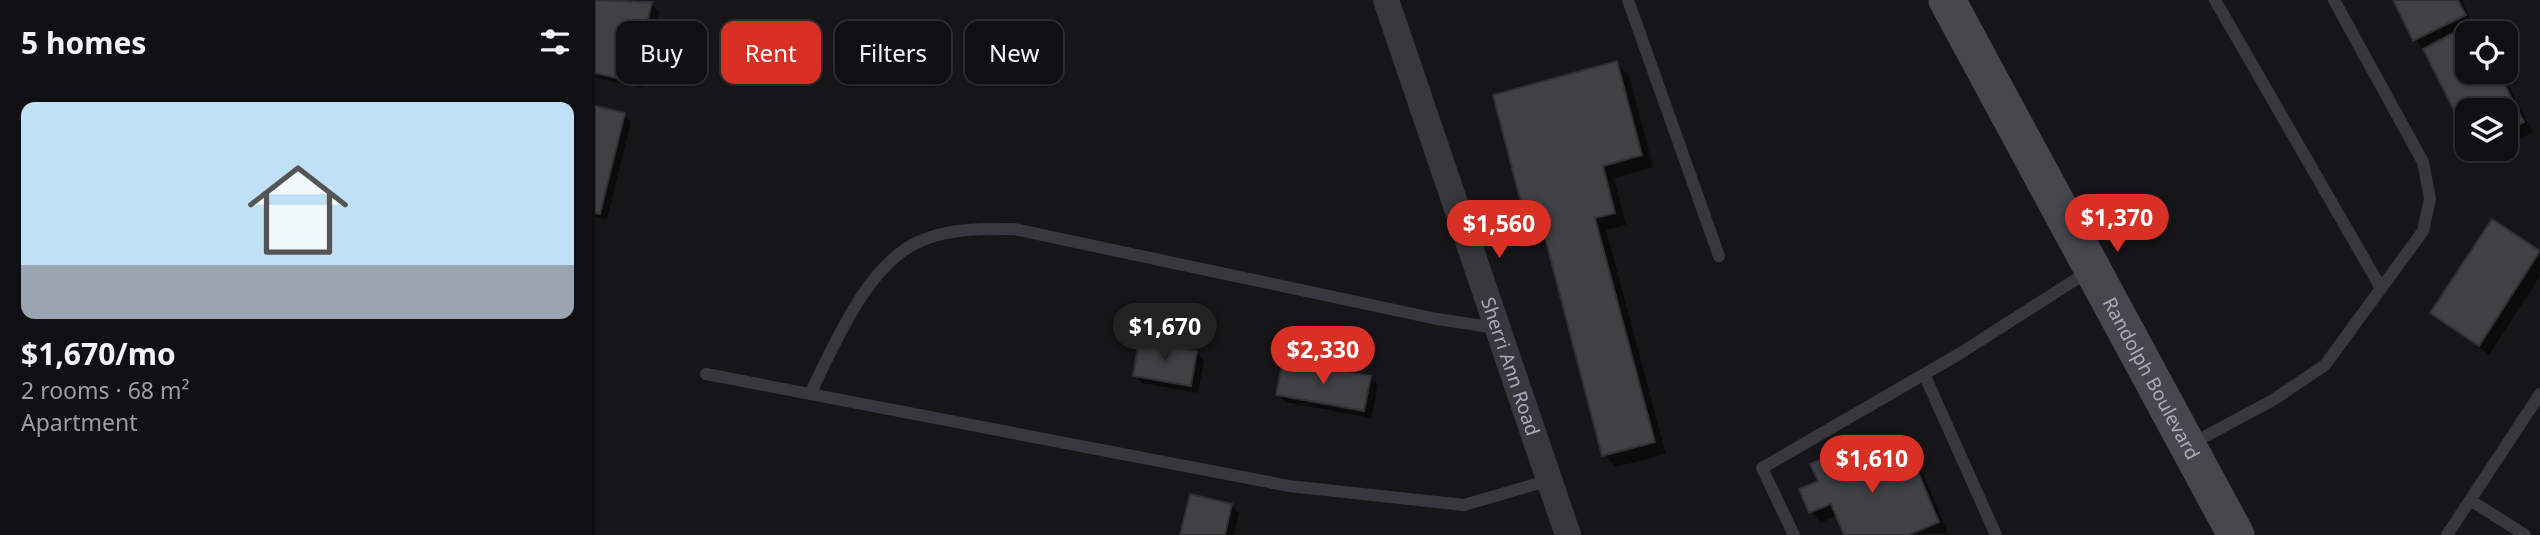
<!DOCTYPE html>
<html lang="en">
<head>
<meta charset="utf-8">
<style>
  :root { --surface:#101012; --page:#1e1e20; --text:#f1f3f6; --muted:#9c9d9f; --line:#303032; --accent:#d93025 }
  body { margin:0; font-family:"Noto Sans",sans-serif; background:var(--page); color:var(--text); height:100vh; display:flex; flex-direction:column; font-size:26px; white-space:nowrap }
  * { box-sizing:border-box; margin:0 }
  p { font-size:23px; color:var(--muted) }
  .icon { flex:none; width:38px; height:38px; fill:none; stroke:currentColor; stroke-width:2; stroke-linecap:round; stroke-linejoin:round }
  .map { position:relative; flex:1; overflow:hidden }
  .panel { display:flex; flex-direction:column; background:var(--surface); width:595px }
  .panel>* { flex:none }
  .top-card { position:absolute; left:21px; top:21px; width:665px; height:63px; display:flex; gap:14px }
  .controls { position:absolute; left:1860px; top:21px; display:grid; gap:14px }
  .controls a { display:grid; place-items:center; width:63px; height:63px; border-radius:14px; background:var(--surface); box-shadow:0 2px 5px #0004,0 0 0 2px var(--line); font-size:35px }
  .price { position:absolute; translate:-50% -60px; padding:0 16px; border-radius:24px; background:var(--accent); color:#fff; font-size:23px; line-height:46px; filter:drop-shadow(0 2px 4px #0008) }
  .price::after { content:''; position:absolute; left:50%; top:42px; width:21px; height:16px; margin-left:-10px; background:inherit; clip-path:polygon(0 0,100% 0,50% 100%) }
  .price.on { background:#222; color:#fff }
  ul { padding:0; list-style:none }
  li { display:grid; align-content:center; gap:14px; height:371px; padding:0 21px }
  li span { display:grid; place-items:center; height:217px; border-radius:14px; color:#555 }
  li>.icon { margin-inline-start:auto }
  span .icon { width:126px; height:126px; fill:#fffc; stroke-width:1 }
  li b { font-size:30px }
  h2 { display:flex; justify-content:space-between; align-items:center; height:84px; padding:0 21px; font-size:30px }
  .tag { padding:0 24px; border-radius:14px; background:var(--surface); box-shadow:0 2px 5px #0004,0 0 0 2px var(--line); font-size:24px; line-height:63px }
  .tag.on { background:var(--accent); color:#fff }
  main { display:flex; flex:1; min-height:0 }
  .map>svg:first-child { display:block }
  .shadow { fill:#0007 }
  .building { fill:#404145; stroke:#303034; stroke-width:2 }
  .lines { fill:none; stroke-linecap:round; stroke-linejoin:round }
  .service { stroke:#37383d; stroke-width:12 }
  .minor { stroke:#37383d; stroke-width:26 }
  .secondary { stroke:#45474d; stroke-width:37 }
  .labels { text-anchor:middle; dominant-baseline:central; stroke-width:6; stroke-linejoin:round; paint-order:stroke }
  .street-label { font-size:19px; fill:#a8adb8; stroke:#111113 }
</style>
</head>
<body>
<main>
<section class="panel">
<h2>5 homes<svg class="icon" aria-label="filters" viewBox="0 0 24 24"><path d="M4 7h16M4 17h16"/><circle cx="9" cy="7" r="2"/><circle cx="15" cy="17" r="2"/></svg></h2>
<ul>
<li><span style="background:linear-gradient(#bfe0f5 75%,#9aa5b1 0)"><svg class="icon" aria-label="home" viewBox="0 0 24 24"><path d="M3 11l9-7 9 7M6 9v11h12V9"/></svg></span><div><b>$1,670/mo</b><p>2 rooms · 68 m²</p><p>Apartment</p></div></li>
</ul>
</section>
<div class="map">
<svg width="1945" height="535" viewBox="0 0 1945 535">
  <rect width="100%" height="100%" fill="#161618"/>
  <path class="shadow" d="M 0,0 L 45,0 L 56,4 L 64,11 L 46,88 L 0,78 Z
    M 1800,0 L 1867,0 L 1878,27 L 1885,33 L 1872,33 L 1872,72 L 1906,72 L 1938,132 L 1911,147 L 1911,110 L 1872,110 L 1872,132 Z
    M 1022,63 L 1034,76 L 1058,167 L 1019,178 L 1031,225 L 1011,230 L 1071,454 L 1021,467 L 1009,455 L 953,243 L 935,248 L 923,236 L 928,204 Z
    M 0,108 L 29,115 L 36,122 L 12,220 L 0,217 Z
    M 1882,149 L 1907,149 L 1891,157 Z
    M 1897,221 L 1945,253 L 1945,276 L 1894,355 L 1837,313 Z
    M 601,353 L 609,360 L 603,393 L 547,383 L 540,375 Z
    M 776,378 L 783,385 L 776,418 L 691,402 L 683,394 Z
    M 1312,450 L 1323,461 L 1353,533 L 1251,535 L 1243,515 L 1226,523 L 1216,512 L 1206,489 L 1225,482 L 1247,452 L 1261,472 Z
    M 637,506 L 644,513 L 639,535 L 587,535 Z"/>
  <path class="building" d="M 0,0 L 57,2 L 39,82 L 0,73 Z
    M 1798,0 L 1863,0 L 1871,15 L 1818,41 Z
    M 1877,23 L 1883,33 L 1872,33 L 1872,72 L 1903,72 L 1929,122 L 1911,131 L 1911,110 L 1872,110 L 1872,136 L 1828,49 Z
    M 1022,61 L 1047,155 L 1008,166 L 1020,213 L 1000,218 L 1060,442 L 1007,456 L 948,230 L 922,237 L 914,207 L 926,203 L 898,95 Z
    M 0,106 L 30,113 L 5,214 L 0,213 Z
    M 1897,219 L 1945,251 L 1884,346 L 1835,313 Z
    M 544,341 L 602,351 L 596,386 L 538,376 Z
    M 688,360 L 776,376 L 769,411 L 681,395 Z
    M 1313,448 L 1344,522 L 1314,535 L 1249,535 L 1236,504 L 1214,513 L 1204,489 L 1223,481 L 1215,464 L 1247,450 L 1257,472 Z
    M 595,494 L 637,504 L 630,535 L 585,535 Z"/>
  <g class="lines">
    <path class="service" d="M 1033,0 L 1124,256
      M 1620,0 L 1786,288
      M 111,374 L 694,486 L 869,505 L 955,480
      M 1329,374 L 1401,535
      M 215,394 C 239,345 274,260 328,240 C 357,228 388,229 419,229 L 842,319 L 902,328
      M 1596,444 L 1678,400 L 1730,365 L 1828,231 L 1835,199 L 1828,162 L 1739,0
      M 1875,500 L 1930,535
      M 1199,535 L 1167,468 L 1364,354 L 1494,271
      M 1852,535 L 1945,394"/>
    <path class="minor" id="s1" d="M 791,0 L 973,535"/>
    <path class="secondary" id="s2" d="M 1352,0 L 1641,535"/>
  </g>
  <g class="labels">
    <g class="street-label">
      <text stroke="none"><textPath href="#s1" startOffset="387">Sherri Ann Road</textPath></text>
      <text stroke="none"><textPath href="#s2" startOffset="430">Randolph Boulevard</textPath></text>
    </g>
  </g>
</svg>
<div class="controls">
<a><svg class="icon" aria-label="locate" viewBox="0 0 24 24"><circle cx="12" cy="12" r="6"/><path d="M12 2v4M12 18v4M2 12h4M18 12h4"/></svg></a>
<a><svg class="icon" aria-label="layers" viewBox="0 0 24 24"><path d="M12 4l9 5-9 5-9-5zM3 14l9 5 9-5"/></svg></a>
</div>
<b class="price" style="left:1522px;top:254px">$1,370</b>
<b class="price" style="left:904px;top:260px">$1,560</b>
<b class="price on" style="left:570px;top:363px">$1,670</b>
<b class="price" style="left:728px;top:386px">$2,330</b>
<b class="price" style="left:1277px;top:495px">$1,610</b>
<div class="top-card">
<a class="tag">Buy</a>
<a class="tag on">Rent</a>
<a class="tag">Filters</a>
<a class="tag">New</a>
</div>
</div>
</main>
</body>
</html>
